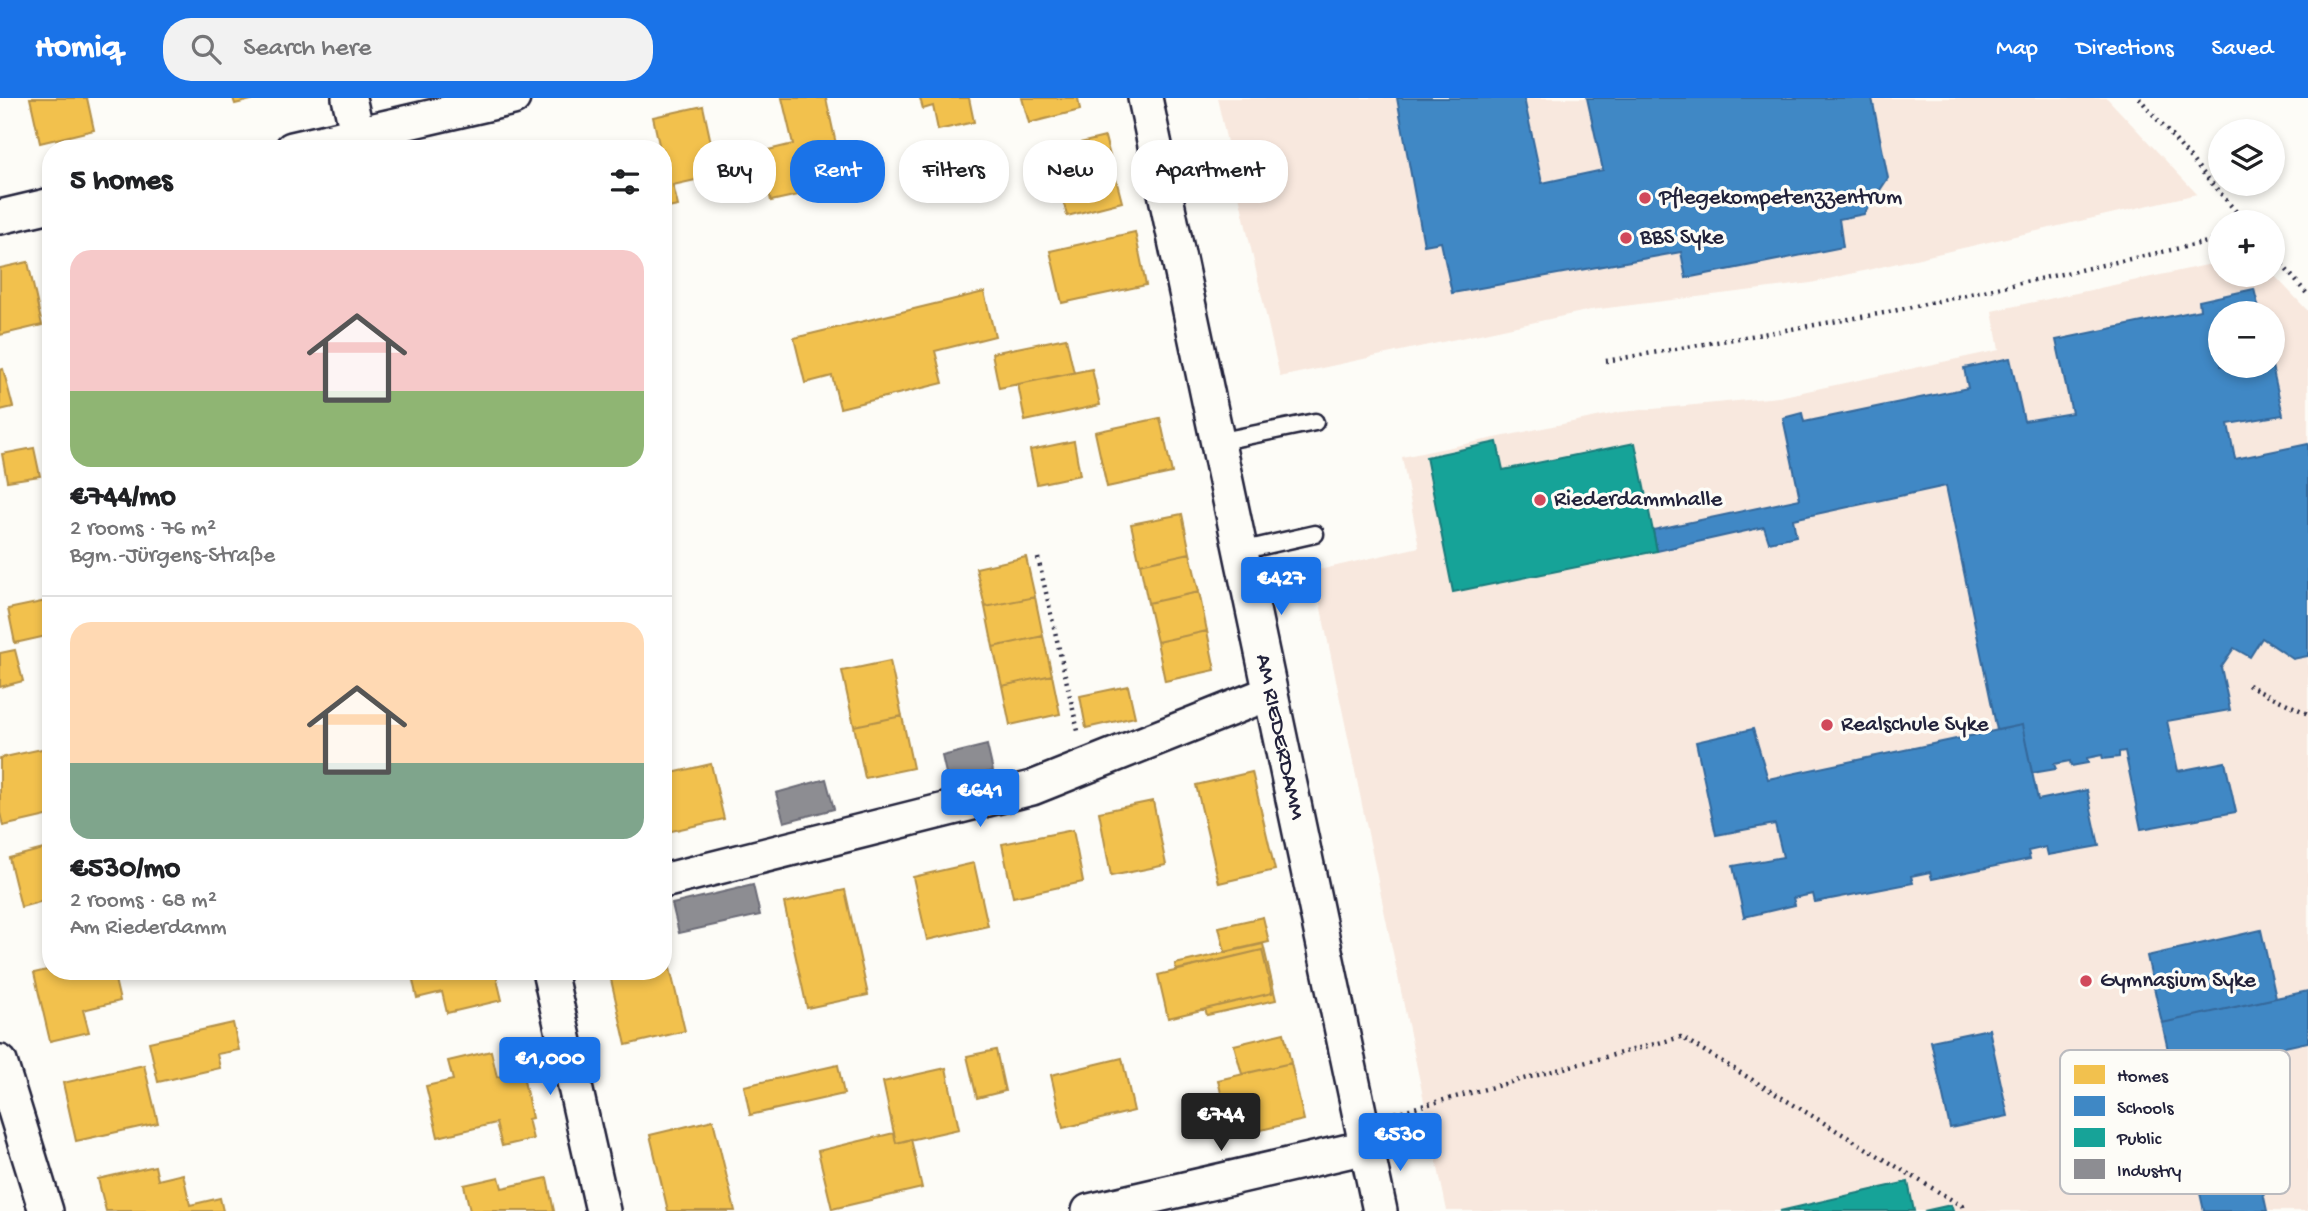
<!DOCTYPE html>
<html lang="en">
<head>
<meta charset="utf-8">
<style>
  :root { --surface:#fff; --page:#f2f2f2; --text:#202124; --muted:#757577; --line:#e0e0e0; --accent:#1a73e8 }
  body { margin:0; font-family:"Gochi Hand",sans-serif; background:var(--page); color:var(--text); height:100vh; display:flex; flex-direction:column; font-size:26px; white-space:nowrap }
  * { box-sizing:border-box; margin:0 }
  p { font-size:23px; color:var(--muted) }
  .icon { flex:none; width:38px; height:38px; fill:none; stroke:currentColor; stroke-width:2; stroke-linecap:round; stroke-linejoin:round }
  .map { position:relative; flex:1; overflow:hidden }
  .side { position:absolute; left:42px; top:42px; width:630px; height:840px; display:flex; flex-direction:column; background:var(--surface); border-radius:28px; box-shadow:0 4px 10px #0003 }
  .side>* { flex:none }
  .guide { position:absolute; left:693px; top:42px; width:665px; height:63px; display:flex; gap:14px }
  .buttons { position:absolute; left:2208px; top:21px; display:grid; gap:14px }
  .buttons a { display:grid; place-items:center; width:77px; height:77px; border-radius:50%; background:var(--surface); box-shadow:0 4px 10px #0003; font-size:35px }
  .price { position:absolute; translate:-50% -60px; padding:0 16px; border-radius:7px; background:var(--accent); color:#fff; font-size:23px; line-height:46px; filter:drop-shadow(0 2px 4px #0008) }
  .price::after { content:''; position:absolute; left:50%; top:42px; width:21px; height:16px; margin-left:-10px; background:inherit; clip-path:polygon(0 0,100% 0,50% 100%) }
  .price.selected { background:#222; color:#fff }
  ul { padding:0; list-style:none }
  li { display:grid; align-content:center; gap:14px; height:371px; padding:0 28px }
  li+li { border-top:2px solid var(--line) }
  li span { display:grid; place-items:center; height:217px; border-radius:21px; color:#555 }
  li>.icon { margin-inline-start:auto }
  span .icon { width:126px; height:126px; fill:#fffc; stroke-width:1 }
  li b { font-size:30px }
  h2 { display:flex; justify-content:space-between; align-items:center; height:84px; padding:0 28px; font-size:30px }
  .chip { padding:0 24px; border-radius:28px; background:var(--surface); box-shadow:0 4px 10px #0003; font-size:24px; line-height:63px }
  .chip.selected { background:var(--accent); color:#fff }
  header { display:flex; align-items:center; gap:42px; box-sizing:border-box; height:98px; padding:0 35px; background:var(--accent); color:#fff }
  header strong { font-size:33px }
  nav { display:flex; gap:38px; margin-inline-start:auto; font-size:24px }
  .search { width:490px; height:63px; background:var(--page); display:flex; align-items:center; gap:18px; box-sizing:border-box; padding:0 24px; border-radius:28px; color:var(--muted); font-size:26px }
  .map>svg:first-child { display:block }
  .built { fill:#f8e8de; fill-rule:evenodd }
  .homes { fill:#f2c14e; stroke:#b49148; stroke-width:2 }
  .schools { fill:#3f88c5; stroke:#36699c; stroke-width:2 }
  .public { fill:#17a398; stroke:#1a7c7c; stroke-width:2 }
  .industry { fill:#8d8d92; stroke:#6d6d78; stroke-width:2 }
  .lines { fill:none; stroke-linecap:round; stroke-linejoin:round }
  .lane-casing { stroke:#22223b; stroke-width:21 }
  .street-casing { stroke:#22223b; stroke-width:38 }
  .path { stroke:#22223b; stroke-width:4.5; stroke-dasharray:2 5; stroke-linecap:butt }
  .lane { stroke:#fdfcf7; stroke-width:16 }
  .street { stroke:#fdfcf7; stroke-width:33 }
  .poi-dot { fill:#d1495b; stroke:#fdfcf7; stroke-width:2.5 }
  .labels { text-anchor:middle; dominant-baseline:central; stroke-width:7; stroke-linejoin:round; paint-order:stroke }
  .poi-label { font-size:23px; fill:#22223b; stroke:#fdfcf7; text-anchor:start }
  .street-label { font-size:23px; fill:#22223b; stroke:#fdfcf7 }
  .key { fill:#fdfcf7; stroke:#bbbbbf; stroke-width:2 }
  .key-label { font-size:19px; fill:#22223b }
</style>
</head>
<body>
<header>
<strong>Homiq</strong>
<div class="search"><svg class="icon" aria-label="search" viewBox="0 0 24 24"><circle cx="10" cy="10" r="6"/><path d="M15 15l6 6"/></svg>Search here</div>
<nav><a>Map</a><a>Directions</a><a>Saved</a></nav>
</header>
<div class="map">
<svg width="2308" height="1113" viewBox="0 0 2308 1113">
  <rect width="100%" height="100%" fill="#fdfcf7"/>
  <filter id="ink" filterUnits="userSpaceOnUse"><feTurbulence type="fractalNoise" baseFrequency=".0143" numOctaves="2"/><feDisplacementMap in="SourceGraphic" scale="14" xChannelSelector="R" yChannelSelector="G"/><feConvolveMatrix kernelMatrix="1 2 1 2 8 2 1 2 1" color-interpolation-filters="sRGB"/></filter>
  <g filter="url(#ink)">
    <path class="built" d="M 1217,0 L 2107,0 L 2197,96 L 1811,185 L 1591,212 L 1280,279 Z
      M 2221,164 L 2221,177 L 2273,176 L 2308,213 L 2308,1113 L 1447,1113 L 1314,477 L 1319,472 L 1419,449 L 1402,359 L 1621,314 L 1779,299 L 1999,252 L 1992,213 ZM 2221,215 L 2273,215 L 2273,268 L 2221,268 Z"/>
    <path class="homes" d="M 30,0 L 87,0 L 94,32 L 40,45 Z
      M 233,0 L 259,0 L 235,6 Z
      M 782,0 L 826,0 L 836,46 L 829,47 L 833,66 L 798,74 L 803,96 L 771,103 L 760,54 L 793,46 Z
      M 920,0 L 969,0 L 974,24 L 938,32 L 933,8 L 923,11 Z
      M 1022,0 L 1078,0 L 1080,12 L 1029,25 Z
      M 703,8 L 718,77 L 673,87 L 678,108 L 663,111 L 663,72 L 665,72 L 663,51 L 660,51 L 653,19 Z
      M 1105,39 L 1122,104 L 1067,118 L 1051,52 Z
      M 1135,134 L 1146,187 L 1062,205 L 1050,153 Z
      M 28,164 L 42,227 L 0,237 L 0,170 Z
      M 984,194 L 995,238 L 935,253 L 943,285 L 840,310 L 832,278 L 805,285 L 794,240 Z
      M 1066,240 L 1074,275 L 999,290 L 992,255 Z
      M 3,271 L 13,309 L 0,312 L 0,272 Z
      M 1092,271 L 1100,307 L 1025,323 L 1018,286 Z
      M 1160,320 L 1172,375 L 1107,389 L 1095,334 Z
      M 1074,343 L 1080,377 L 1037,386 L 1030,352 Z
      M 34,350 L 40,378 L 7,383 L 2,356 Z
      M 1182,416 L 1190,455 L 1140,466 L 1131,426 Z
      M 1190,455 L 1199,494 L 1148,505 L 1140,466 Z
      M 1026,459 L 1035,499 L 985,509 L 976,470 Z
      M 1199,494 L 1207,533 L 1157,544 L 1148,505 Z
      M 1035,499 L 1043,538 L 993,549 L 985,509 Z
      M 51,502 L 51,537 L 15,545 L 8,511 Z
      M 1207,533 L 1215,572 L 1165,583 L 1157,544 Z
      M 1043,538 L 1052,577 L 1002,588 L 993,549 Z
      M 15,552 L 23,583 L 0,589 L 0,555 Z
      M 890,563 L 902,618 L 854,628 L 842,573 Z
      M 1052,577 L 1060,616 L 1010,627 L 1002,588 Z
      M 1128,588 L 1135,619 L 1086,630 L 1080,598 Z
      M 902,618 L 913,670 L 865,680 L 854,628 Z
      M 51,649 L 51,717 L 3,728 L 0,715 L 0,660 Z
      M 711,666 L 724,721 L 663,735 L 663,677 Z
      M 1252,674 L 1275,772 L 1219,785 L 1196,687 Z
      M 1153,703 L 1166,767 L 1111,778 L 1099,714 Z
      M 1073,732 L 1083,784 L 1013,799 L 1002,746 Z
      M 51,749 L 51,801 L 21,809 L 9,760 Z
      M 974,765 L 988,828 L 927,842 L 913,779 Z
      M 845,792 L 868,897 L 807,910 L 784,805 Z
      M 1263,819 L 1269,844 L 1225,854 L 1219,829 Z
      M 663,841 L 685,933 L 626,947 L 609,873 L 663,873 Z
      M 1263,846 L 1276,902 L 1207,917 L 1205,911 L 1272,895 L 1262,852 L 1176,872 L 1175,866 Z
      M 1262,852 L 1272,895 L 1168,920 L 1158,877 Z
      M 51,871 L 51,873 L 113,873 L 120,903 L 83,912 L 89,934 L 50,943 L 34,875 Z
      M 415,873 L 495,873 L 502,902 L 447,915 L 442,894 L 417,900 L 411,874 Z
      M 233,925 L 239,952 L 217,956 L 220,970 L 158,984 L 149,944 Z
      M 1284,935 L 1291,965 L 1242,976 L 1234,947 Z
      M 996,952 L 1005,993 L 977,1000 L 967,958 Z
      M 491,953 L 497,979 L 522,973 L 532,1020 L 528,1021 L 533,1041 L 502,1048 L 496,1025 L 438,1039 L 426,988 L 453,982 L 448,963 Z
      M 1122,960 L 1134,1013 L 1063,1030 L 1051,977 Z
      M 1291,965 L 1304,1022 L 1231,1039 L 1218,982 Z
      M 144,967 L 158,1025 L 76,1043 L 63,985 Z
      M 838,967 L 844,996 L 750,1017 L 744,988 Z
      M 946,970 L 959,1031 L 896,1045 L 883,984 Z
      M 713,1022 L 735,1113 L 668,1113 L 650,1037 Z
      M 894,1035 L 896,1045 L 911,1041 L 922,1090 L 832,1111 L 818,1053 Z
      M 155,1068 L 158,1082 L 183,1076 L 190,1107 L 220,1100 L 223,1113 L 106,1113 L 98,1081 Z
      M 499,1079 L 502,1090 L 547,1080 L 554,1113 L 470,1113 L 464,1087 Z"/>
    <path class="schools" d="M 1397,0 L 1524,0 L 1542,85 L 1603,72 L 1587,0 L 1872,0 L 1888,80 L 1864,116 L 1839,121 L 1843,149 L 1686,180 L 1681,154 L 1452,195 L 1441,144 L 1424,147 Z
      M 2254,191 L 2260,215 L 2221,215 L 2221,268 L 2272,268 L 2283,317 L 2228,326 L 2235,361 L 2308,346 L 2308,558 L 2293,561 L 2262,540 L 2250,559 L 2234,550 L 2221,569 L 2230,612 L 2167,623 L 2178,673 L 2225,664 L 2236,714 L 2141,731 L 2125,653 L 2119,654 L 2119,659 L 2103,661 L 2102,657 L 2087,660 L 2088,665 L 2071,668 L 2070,663 L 2054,666 L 2056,671 L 2032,675 L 2022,627 L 1997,632 L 1946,388 L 1793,421 L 1796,438 L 1769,444 L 1764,429 L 1657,453 L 1653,432 L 1800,401 L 1783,320 L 1802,315 L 1804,324 L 1968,290 L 1964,270 L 2010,260 L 2024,323 L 2072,315 L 2056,242 L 2200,212 L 2199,203 Z
      M 2022,627 L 2038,702 L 2087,692 L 2099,748 L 2048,757 L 2046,749 L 2028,753 L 2030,761 L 1932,781 L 1930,774 L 1911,778 L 1913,785 L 1815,804 L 1813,796 L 1793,800 L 1795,807 L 1744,819 L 1733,768 L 1783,759 L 1775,726 L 1716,737 L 1696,644 L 1753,631 L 1768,681 Z
      M 2261,832 L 2276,900 L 2162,925 L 2147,858 Z
      M 2308,893 L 2308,944 L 2234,960 L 2267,1113 L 2204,1113 L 2162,925 Z
      M 1989,931 L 2008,1018 L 1950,1030 L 1931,943 Z"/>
    <path class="public" d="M 1497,344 L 1503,372 L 1635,345 L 1657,453 L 1453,494 L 1426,359 Z
      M 1908,1084 L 1914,1113 L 1780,1113 L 1876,1091 Z
      M 1951,1107 L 1953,1113 L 1924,1113 Z"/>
    <path class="industry" d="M 987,647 L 993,673 L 948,684 L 942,658 Z
      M 826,681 L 834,711 L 784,724 L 776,695 Z
      M 753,787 L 760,817 L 679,835 L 672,806 Z"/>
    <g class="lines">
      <defs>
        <path id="lane" d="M 1217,344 L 1315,324
          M 1240,453 L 1315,436"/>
        <path id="street" d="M 349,0 L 361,51
          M 1145,0 L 1380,1113
          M 292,51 L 513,0
          M 0,119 L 51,107
          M 663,783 L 1032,690 L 1270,595
          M 549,873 L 603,1113
          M 0,964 L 46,1113
          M 1089,1113 L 1366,1049"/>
      </defs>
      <use href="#lane" class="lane-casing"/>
      <use href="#street" class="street-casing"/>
      <path class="path" d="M 2139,0 L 2245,124
        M 2273,156 L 2308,197
        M 1606,263 L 1884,215 L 2221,141
        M 1038,460 L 1078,633
        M 2248,587 L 2308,616
        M 1395,1015 L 1681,939 L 1962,1108 L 1963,1113"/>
      <use href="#lane" class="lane"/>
      <use href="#street" class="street"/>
    </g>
  </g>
  <g class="poi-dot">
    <circle cx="1645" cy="100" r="7"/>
    <circle cx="1626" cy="140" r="7"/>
    <circle cx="1540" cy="402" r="7"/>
    <circle cx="1827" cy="627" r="7"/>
    <circle cx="2086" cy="883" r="7"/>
  </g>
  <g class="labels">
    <g class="poi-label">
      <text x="1659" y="100">Pflegekompetenzzentrum</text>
      <text x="1640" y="140">BBS Syke</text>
      <text x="1554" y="402">Riederdammhalle</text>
      <text x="1841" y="627">Realschule Syke</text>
      <text x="2100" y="883">Gymnasium Syke</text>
    </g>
    <g class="street-label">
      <text transform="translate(1279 639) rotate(78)">AM RIEDERDAMM</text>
    </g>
  </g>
  <rect x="2060" y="952" width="230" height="144" rx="10" class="key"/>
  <rect x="2074" y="967" width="31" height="19" fill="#f2c14e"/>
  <rect x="2074" y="998" width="31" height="20" fill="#3f88c5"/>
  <rect x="2074" y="1030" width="31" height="19" fill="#17a398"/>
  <rect x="2074" y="1061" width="31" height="20" fill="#8d8d92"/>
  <g class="key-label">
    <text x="2117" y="983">Homes</text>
    <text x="2117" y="1015">Schools</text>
    <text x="2117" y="1046">Public</text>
    <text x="2117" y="1078">Industry</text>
  </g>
</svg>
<div class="buttons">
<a><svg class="icon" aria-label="layers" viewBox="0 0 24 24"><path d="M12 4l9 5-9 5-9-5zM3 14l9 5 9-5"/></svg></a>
<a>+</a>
<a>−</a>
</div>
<b class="price" style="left:1281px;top:519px">€427</b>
<b class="price" style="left:980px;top:731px">€641</b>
<b class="price" style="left:550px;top:999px">€1,000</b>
<b class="price selected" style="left:1221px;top:1055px">€744</b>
<b class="price" style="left:1400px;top:1075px">€530</b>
<div class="guide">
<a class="chip">Buy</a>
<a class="chip selected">Rent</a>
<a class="chip">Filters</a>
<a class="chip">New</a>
<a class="chip">Apartment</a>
</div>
<section class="side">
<h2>5 homes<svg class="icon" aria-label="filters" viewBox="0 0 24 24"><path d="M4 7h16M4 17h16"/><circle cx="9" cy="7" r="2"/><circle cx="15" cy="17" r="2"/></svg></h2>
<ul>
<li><span style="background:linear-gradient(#f6c9c9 65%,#8fb573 0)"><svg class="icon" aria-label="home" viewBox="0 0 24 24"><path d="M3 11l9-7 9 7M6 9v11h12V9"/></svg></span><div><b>€744/mo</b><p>2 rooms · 76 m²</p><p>Bgm.-Jürgens-Straße</p></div></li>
<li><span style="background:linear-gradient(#ffd9b3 65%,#7fa58c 0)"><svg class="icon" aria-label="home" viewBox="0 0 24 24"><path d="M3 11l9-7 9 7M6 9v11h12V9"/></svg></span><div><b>€530/mo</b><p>2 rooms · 68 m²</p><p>Am Riederdamm</p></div></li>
</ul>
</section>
</div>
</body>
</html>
